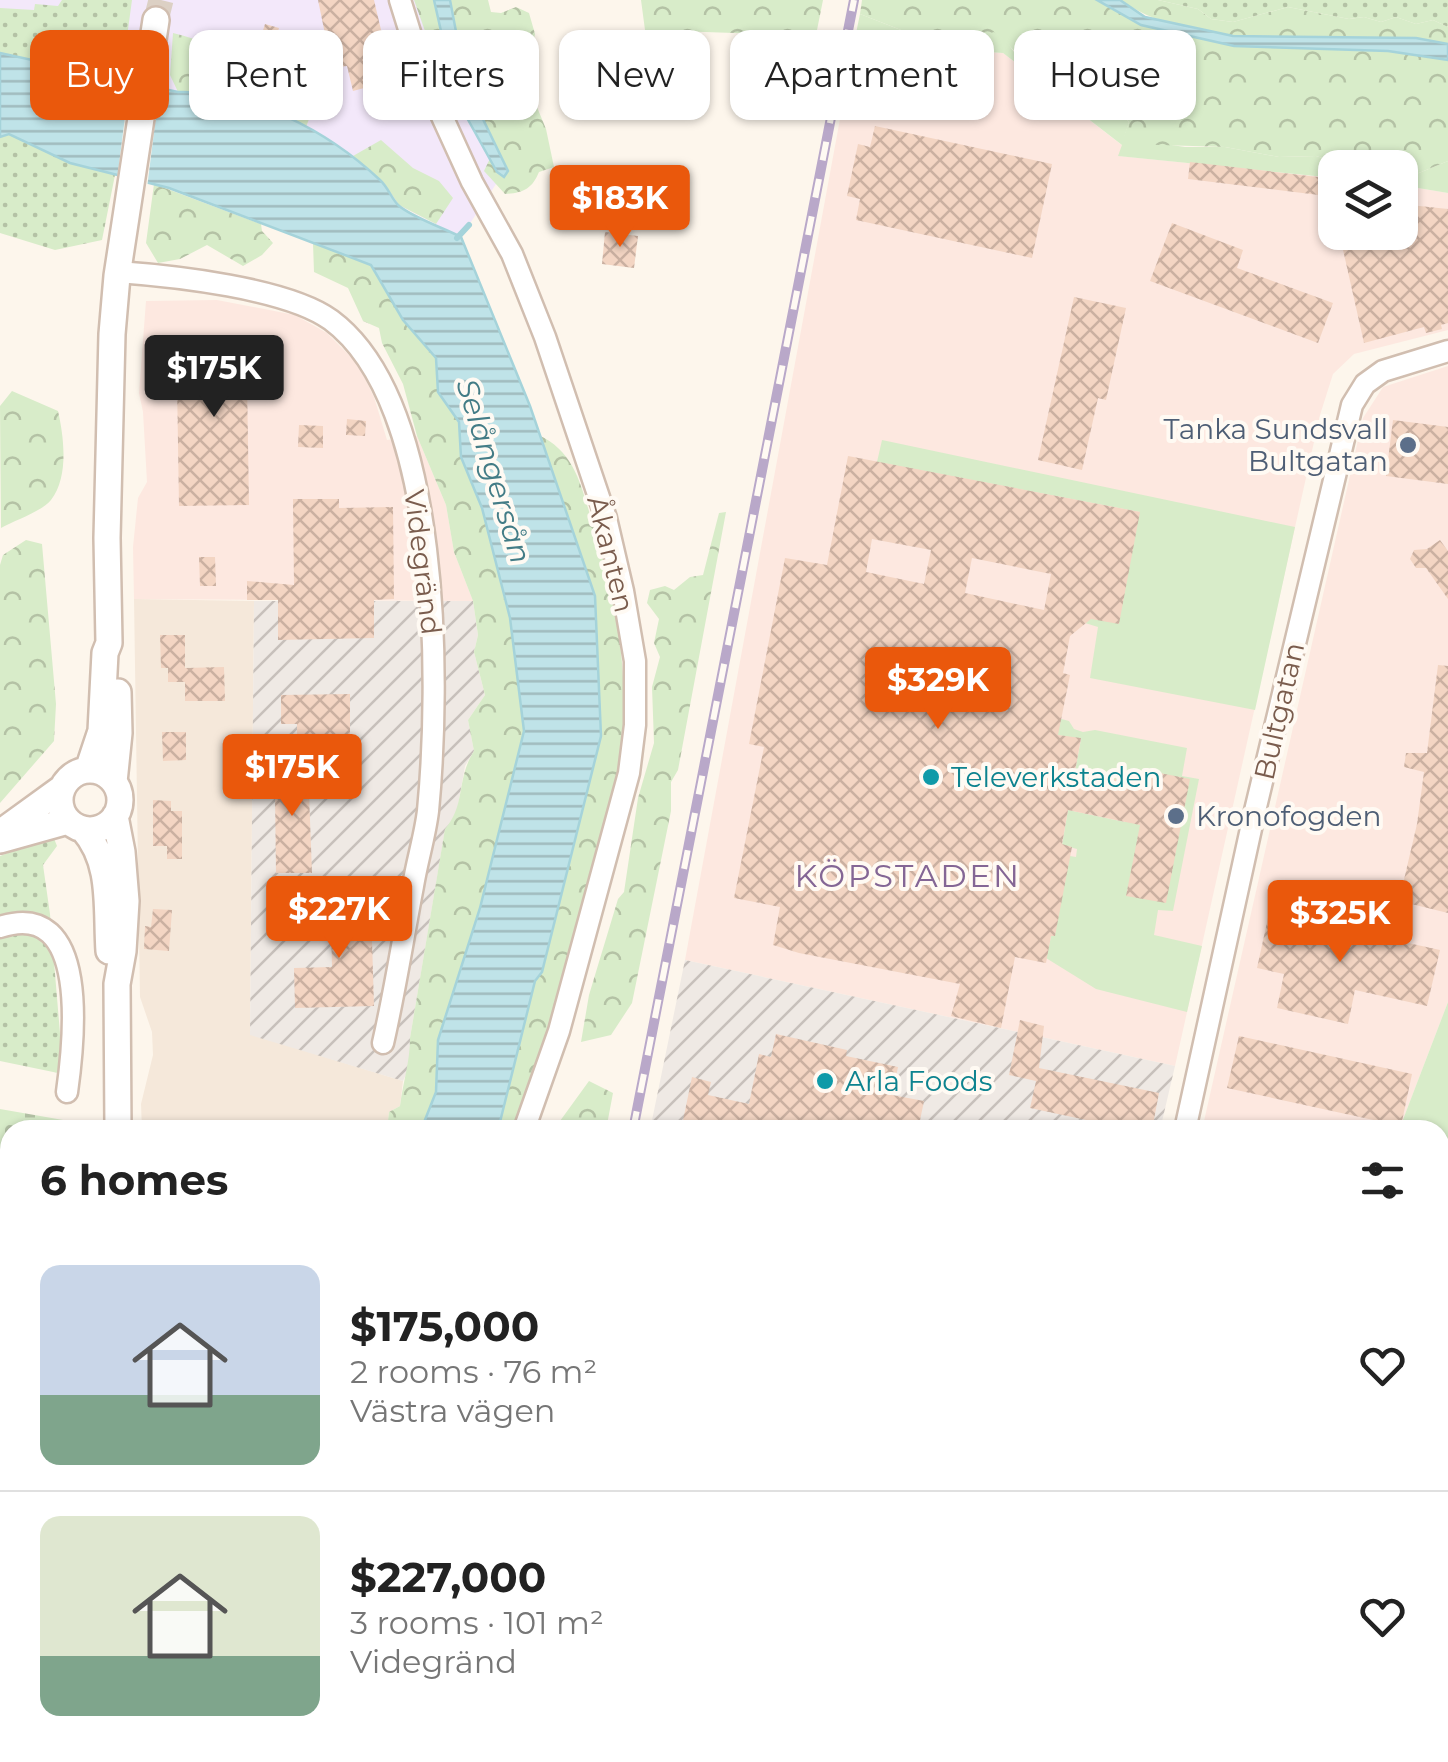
<!DOCTYPE html>
<html lang="en">
<head>
<meta charset="utf-8">
<style>
  :root { --surface:#fff; --page:#f2f2f2; --text:#222; --muted:#767676; --line:#e0e0e0; --accent:#ea580c }
  body { margin:0; font-family:Montserrat,sans-serif; background:var(--page); color:var(--text); height:100vh; display:flex; flex-direction:column; font-size:38px; white-space:nowrap }
  * { box-sizing:border-box; margin:0 }
  p { font-size:32px; color:var(--muted) }
  .icon { flex:none; width:55px; height:55px; fill:none; stroke:currentColor; stroke-width:2; stroke-linecap:round; stroke-linejoin:round }
  .map { position:relative; flex:1; overflow:hidden }
  .drawer { position:absolute; left:0px; top:1120px; width:1450px; height:642px; display:flex; flex-direction:column; background:var(--surface); border-radius:30px 30px 0 0; box-shadow:0 2px 8px #0004 }
  .drawer>* { flex:none }
  .top-card { position:absolute; left:30px; top:30px; width:1390px; height:90px; display:flex; gap:20px }
  .buttons { position:absolute; left:1318px; top:150px; display:grid; gap:20px }
  .buttons a { display:grid; place-items:center; width:100px; height:100px; border-radius:20px; background:var(--surface); box-shadow:0 2px 8px #0004; font-size:50px }
  .price { position:absolute; translate:-50% -85px; padding:0 22px; border-radius:10px; background:var(--accent); color:#fff; font-size:32px; line-height:65px; filter:drop-shadow(0 2px 5px #0008) }
  .price::after { content:''; position:absolute; left:50%; top:60px; width:30px; height:22px; margin-left:-15px; background:inherit; clip-path:polygon(0 0,100% 0,50% 100%) }
  .price.current { background:#222; color:#fff }
  ul { padding:0; list-style:none }
  li { display:flex; align-items:center; gap:30px; height:250px; padding:0 40px }
  li+li { border-top:2px solid var(--line) }
  li span { display:grid; place-items:center; flex:none; width:280px; height:200px; border-radius:20px; color:#555 }
  li>.icon { margin-inline-start:auto }
  span .icon { width:120px; height:120px; fill:#fffc; stroke-width:1 }
  li b { font-size:42px }
  h2 { display:flex; justify-content:space-between; align-items:center; height:120px; padding:0 40px; font-size:42px }
  .tag { padding:0 35px; border-radius:20px; background:var(--surface); box-shadow:0 2px 8px #0004; font-size:35px; line-height:90px }
  .tag.current { background:var(--accent); color:#fff }
  .map>svg:first-child { display:block }
  .residential { fill:#f5e8da }
  .commercial { fill:#fde8e0 }
  .industrial { fill:url(#industrial-furrows) }
  .education { fill:#f3e8fa }
  .grass { fill:#d8ecc9 }
  .forest { fill:url(#forest-crowns) }
  .cemetery { fill:url(#cemetery-stones) }
  .park { fill:url(#park-dots) }
  .water { fill:url(#water-rules); stroke:#a5d3da; stroke-width:2.5 }
  .pier { fill:#fdf6ec }
  .lines { fill:none; stroke-linecap:round; stroke-linejoin:round }
  .stream { stroke:#a5d3da; stroke-width:6 }
  .building { fill:url(#building-cross-hatch); fill-rule:evenodd }
  .tertiary-tunnel { stroke:#dcd0c4; stroke-width:25; stroke-dasharray:25 12; stroke-linecap:butt }
  .minor-casing { stroke:#d1beb0; stroke-width:25 }
  .tertiary-casing { stroke:#d1beb0; stroke-width:30 }
  .trunk-casing { stroke:#dad1cd; stroke-width:40 }
  .minor { stroke:#fff; stroke-width:20 }
  .tertiary { stroke:#fff; stroke-width:25 }
  .trunk { stroke:#f9c8a4; stroke-width:35 }
  .rail-casing { stroke:#b9a8c9; stroke-width:10 }
  .rail { stroke:#fffaf3; stroke-width:6; stroke-dasharray:19; stroke-linecap:butt }
  .service-dot { fill:#5c6f8a; stroke:#fffaf3; stroke-width:4 }
  .culture-dot { fill:#0f9aa8; stroke:#fffaf3; stroke-width:4 }
  .labels { text-anchor:middle; dominant-baseline:central; stroke-width:8; stroke-linejoin:round; paint-order:stroke }
  .service-label { font-size:28px; fill:#4e5e75; stroke:#fffaf3; text-anchor:end }
  .street-label { font-size:28px; fill:#7a5c4d; stroke:#fffaf3 }
  .culture-label { font-size:28px; fill:#0d838f; stroke:#fffaf3; text-anchor:start }
  .water-label { font-size:30px; font-style:italic; fill:#437c86; stroke:#fffaf3 }
  .quarter-label { font-size:32px; letter-spacing:2.5px; fill:#846695; stroke:#fffaf3 }
</style>
</head>
<body>
<div class="map">
<svg width="1448" height="1762" viewBox="0 0 1448 1762">
  <defs>
    <pattern id="industrial-furrows" width="10" height="10" patternUnits="userSpaceOnUse" patternTransform="scale(2.5)"><rect width="10" height="10" fill="#efe9e4"/><path d="M-1 1l2-2M0 10L10 0M9 11l2-2" fill="none" stroke="#c7c0bb"/></pattern>
    <pattern id="forest-crowns" width="20" height="18" patternUnits="userSpaceOnUse" patternTransform="scale(2.5)"><rect width="20" height="18" fill="#d8ecc9"/><path d="M2 6a3 3 0 1 1 6 0M12 15a3 3 0 1 1 6 0" fill="none" stroke="#b4c2a5"/></pattern>
    <pattern id="cemetery-stones" width="16" height="16" patternUnits="userSpaceOnUse" patternTransform="scale(2.5)"><rect width="16" height="16" fill="#d8ecc9"/><path d="M2 7V4a2 2 0 0 1 4 0v3zM10 15v-3a2 2 0 0 1 4 0v3z" fill="#b4c2a5"/></pattern>
    <pattern id="park-dots" width="8" height="8" patternUnits="userSpaceOnUse" patternTransform="scale(2.5)"><rect width="8" height="8" fill="#d8ecc9"/><path d="M2 2h.1M6 6h.1" fill="none" stroke="#b4c2a5" stroke-width="1.8" stroke-linecap="round"/></pattern>
    <pattern id="water-rules" width="6" height="5" patternUnits="userSpaceOnUse" patternTransform="scale(2.5)"><rect width="6" height="5" fill="#bfe3e8"/><path d="M0 2.5h6" fill="none" stroke="#a0bbbe"/></pattern>
    <pattern id="building-cross-hatch" width="8" height="8" patternUnits="userSpaceOnUse" patternTransform="scale(2.5)"><rect width="8" height="8" fill="#f3d5c3"/><path d="M0 0l8 8M0 8l8-8" fill="none" stroke="#cab0a1"/></pattern>
  </defs>
  <rect width="100%" height="100%" fill="#fdf6ec"/>
  <path class="residential" d="M 134,599 L 254,601 L 250,1034 L 403,1081 L 400,1106 L 389,1112 L 387,1130 L 142,1130 L 141,1104 L 153,1055 L 152,1032 L 140,997 Z
    M 1448,1329 L 1448,1586 L 1440,1582 L 1440,1351 Z"/>
  <path class="commercial" d="M 854,43 L 1003,53 L 1123,146 L 1119,156 L 1335,178 L 1335,232 L 1400,232 L 1400,185 L 1448,193 L 1448,330 L 1354,354 L 1333,374 L 1320,415 L 1175,1066 L 685,960 Z
    M 217,300 L 295,315 L 327,333 L 358,364 L 374,397 L 387,440 L 417,436 L 446,505 L 454,552 L 473,601 L 134,599 L 133,547 L 138,498 L 147,482 L 143,412 L 139,393 L 146,301 Z
    M 1448,366 L 1448,1002 L 1399,1130 L 1202,1130 L 1363,418 L 1383,387 Z
    M 1049,1753 L 1049,1752 L 1168,1753 L 1165,1762 L 1046,1762 Z"/>
  <path class="industrial" d="M 254,601 L 473,601 L 478,635 L 474,652 L 485,695 L 468,720 L 474,751 L 465,766 L 456,817 L 445,830 L 410,1038 L 410,1066 L 403,1081 L 250,1035 Z
    M 685,960 L 1175,1066 L 1160,1130 L 650,1130 Z
    M 523,1752 L 740,1752 L 740,1753 L 737,1762 L 521,1762 Z
    M 755,1752 L 1017,1752 L 1017,1753 L 1014,1762 L 752,1762 Z"/>
  <path class="education" d="M 0,0 L 444,0 L 504,172 L 461,237 L 178,92 L 0,53 Z"/>
  <path class="grass" d="M 860,14 L 901,30 L 965,41 L 994,31 L 1007,42 L 1019,59 L 1072,58 C 1076,78 1080,98 1101,106 C 1114,111 1119,111 1129,122 L 1124,138 L 1185,147 L 1225,147 L 1279,157 L 1316,156 L 1353,167 L 1335,168 L 1335,178 L 1118,156 L 1122,145 L 1003,53 L 854,43 Z
    M 1448,161 L 1448,193 L 1400,185 L 1400,175 L 1414,175 Z
    M 882,440 L 1295,527 L 1255,710 L 1090,678 L 1098,627 L 1085,623 L 1140,512 L 877,462 Z
    M 1054,717 L 1069,721 L 1074,729 L 1083,732 L 1095,730 L 1187,748 L 1182,776 L 1199,779 L 1173,911 L 1158,910 L 1154,935 L 1202,946 L 1187,1012 L 1096,989 L 1046,958 L 1070,856 L 1076,857 L 1077,849 L 1062,845 L 1068,810 L 1125,822 L 1133,784 L 1075,771 L 1081,739 L 1051,734 Z
    M 1448,1002 L 1448,1169 L 1440,1190 L 1440,1130 L 1399,1130 Z
    M 1443,1477 L 1448,1488 L 1448,1560 L 1440,1556 L 1440,1489 Z
    M 1440,1630 L 1448,1633 L 1448,1719 L 1442,1734 Z
    M 1448,1734 L 1448,1762 L 1407,1762 L 1407,1759 L 1424,1753 L 1440,1752 L 1440,1745 Z
    M 1282,1753 L 1393,1753 L 1396,1762 L 1283,1762 Z"/>
  <path class="forest" d="M 414,0 L 488,0 L 491,12 L 501,13 L 516,7 L 529,13 L 535,34 L 531,52 L 532,95 L 546,129 L 554,167 L 539,172 C 532,189 523,193 505,194 L 484,171 L 494,150 L 483,126 L 449,99 Z
    M 641,0 L 823,0 L 816,35 L 797,35 L 645,30 Z
    M 862,0 L 1097,0 L 1141,25 L 1234,46 L 1388,51 L 1448,60 L 1448,161 L 1414,175 L 1400,175 L 1400,168 L 1353,167 L 1316,156 L 1279,157 L 1225,147 L 1128,144 L 1123,139 L 1129,122 C 1119,111 1113,111 1101,106 C 1080,98 1076,78 1072,59 L 1056,60 L 1039,69 C 1016,58 1013,46 994,32 L 966,40 L 956,49 L 909,44 L 901,30 L 860,14 Z
    M 1120,0 L 1158,0 L 1198,9 L 1211,19 L 1233,22 L 1288,7 L 1349,19 L 1364,17 L 1381,22 L 1396,17 L 1416,24 L 1433,20 L 1448,27 L 1448,44 C 1344,26 1212,62 1120,0 Z
    M 173,33 C 222,46 271,64 313,92 L 314,106 L 306,127 C 264,109 225,91 178,92 L 170,75 Z
    M 381,140 L 413,168 L 439,181 L 453,198 L 436,224 L 399,205 L 384,183 L 353,156 Z
    M 154,184 L 261,224 L 262,231 L 273,243 L 262,255 L 243,266 L 207,245 L 180,259 L 158,263 L 146,243 Z
    M 313,243 L 371,265 L 403,320 L 436,358 L 438,392 L 459,422 L 461,457 L 482,508 L 510,618 L 524,731 L 480,908 L 438,1040 L 436,1092 L 421,1130 L 387,1130 L 389,1112 L 400,1106 C 403,1082 410,1062 410,1038 L 445,829 C 466,805 456,779 474,751 L 468,720 L 485,695 L 474,652 L 478,635 L 473,601 L 454,552 L 446,505 L 417,436 L 403,384 L 382,343 L 379,328 L 363,321 L 348,288 L 314,272 Z
    M 12,391 L 58,411 C 64,437 69,477 51,500 C 41,512 15,520 1,528 L 0,406 Z
    M 538,435 C 575,451 581,486 592,521 C 615,592 628,664 623,739 C 620,781 604,825 593,865 C 570,954 545,1042 519,1130 L 498,1130 L 535,981 L 542,971 L 595,596 Z
    M 726,512 L 678,770 L 671,782 L 671,811 L 632,1003 L 611,1035 L 581,1042 L 589,995 L 618,899 L 624,892 L 638,798 L 654,743 L 652,687 L 660,657 L 654,643 L 659,619 L 647,603 L 650,590 L 665,586 L 674,590 L 690,577 L 703,575 L 719,513 Z
    M 26,540 L 42,544 L 56,704 L 54,741 L 0,803 L 0,565 L 3,555 Z
    M 589,1081 L 613,1093 L 606,1130 L 564,1130 L 560,1121 Z
    M 10,1570 L 10,1752 L 146,1753 L 140,1762 L 0,1762 L 0,1597 Z
    M 438,1752 L 485,1752 L 485,1753 L 483,1762 L 435,1762 Z
    M 266,1753 L 315,1753 L 341,1762 L 262,1762 Z"/>
  <path class="cemetery" d="M 0,1109 L 86,1124 L 85,1130 L 10,1130 L 10,1364 L 0,1387 Z"/>
  <path class="park" d="M 62,0 L 132,0 L 121,81 L 0,53 L 0,8 L 34,10 L 35,4 L 58,6 Z
    M 1158,0 L 1448,0 L 1448,27 L 1433,20 L 1416,24 L 1396,17 L 1381,22 L 1364,17 L 1349,19 L 1288,7 L 1233,22 L 1211,19 L 1198,9 Z
    M 9,134 L 70,163 L 115,175 L 102,240 L 55,250 L 0,233 L 0,137 Z
    M 53,836 L 57,846 L 43,865 L 50,914 L 62,1057 L 58,1073 L 0,1061 L 0,856 Z"/>
  <path class="water" d="M 434,0 L 450,0 L 466,84 L 508,171 L 504,177 L 497,172 L 466,116 L 452,80 Z
    M 1097,0 L 1120,0 L 1145,17 L 1233,36 L 1416,38 L 1448,44 L 1448,60 L 1388,51 L 1234,46 L 1141,25 Z
    M 0,53 L 178,92 C 251,90 328,131 380,180 C 388,187 391,198 398,205 C 411,217 444,228 461,237 L 530,406 L 595,596 L 601,736 L 542,972 L 535,981 L 498,1130 L 421,1130 L 436,1092 L 438,1040 L 480,908 L 524,731 L 510,618 L 482,508 L 461,457 L 459,422 L 438,392 L 436,358 L 403,320 L 371,265 L 169,188 L 70,163 L 9,134 L 0,137 Z
    M 146,1753 L 146,1752 L 233,1753 L 227,1762 L 140,1762 Z"/>
  <path class="pier" d="M 130,78 L 160,84 L 147,188 L 117,180 Z"/>
  <g class="lines">
    <path class="stream" d="M 457,238 L 469,225"/>
  </g>
  <path class="building" d="M 318,0 L 374,0 L 382,34 L 368,38 L 379,84 L 353,91 L 347,66 L 332,68 Z
    M 265,24 L 279,28 L 274,44 L 260,40 Z
    M 875,126 L 1052,164 L 1032,258 L 856,220 L 860,199 L 847,196 L 858,144 L 870,147 Z
    M 1190,162 L 1335,179 L 1335,197 L 1188,179 Z
    M 1410,205 L 1448,209 L 1448,323 L 1441,325 L 1442,329 L 1426,333 L 1424,327 L 1364,343 L 1339,232 L 1400,232 L 1400,208 Z
    M 1172,223 L 1243,250 L 1237,268 L 1333,303 L 1318,343 L 1150,281 Z
    M 605,232 L 638,236 L 634,268 L 602,264 Z
    M 1074,297 L 1126,308 L 1106,400 L 1098,398 L 1082,470 L 1038,460 Z
    M 242,348 L 242,354 L 282,354 L 283,379 L 247,380 L 249,505 L 179,506 L 177,382 L 158,382 L 158,349 Z
    M 347,419 L 366,421 L 365,436 L 346,435 Z
    M 1393,420 L 1448,427 L 1448,484 L 1386,476 Z
    M 299,425 L 323,426 L 323,448 L 298,447 Z
    M 848,456 L 1140,512 L 1119,624 L 1091,619 L 1070,636 L 1063,673 L 1070,675 L 1058,735 L 1081,738 L 1075,771 L 1147,786 L 1150,771 L 1190,779 L 1166,903 L 1126,896 L 1140,825 L 1068,810 L 1062,844 L 1072,847 L 1055,936 L 1051,936 L 1046,963 L 1015,957 L 1001,1028 L 951,1016 L 960,984 L 799,953 L 773,945 L 780,907 L 734,898 L 764,747 L 749,744 L 785,558 L 827,565 ZM 872,539 L 931,550 L 924,584 L 866,572 ZM 972,558 L 1051,574 L 1044,610 L 965,593 Z
    M 293,499 L 339,499 L 339,508 L 393,507 L 394,599 L 374,600 L 374,638 L 278,640 L 278,600 L 247,600 L 247,581 L 294,585 Z
    M 1440,540 L 1448,551 L 1448,599 L 1426,568 L 1416,568 L 1410,559 L 1414,550 L 1427,549 Z
    M 199,557 L 215,557 L 216,586 L 200,586 Z
    M 160,635 L 185,635 L 185,668 L 224,667 L 225,701 L 185,701 L 185,682 L 168,682 L 168,668 L 161,668 Z
    M 1438,665 L 1448,666 L 1448,913 L 1399,901 L 1417,824 L 1424,772 L 1404,767 L 1406,753 L 1427,753 Z
    M 350,694 L 350,740 L 297,740 L 297,724 L 281,724 L 281,695 Z
    M 162,732 L 186,732 L 186,760 L 163,761 Z
    M 270,766 L 308,766 L 312,873 L 276,873 L 275,796 L 271,796 Z
    M 153,800 L 171,801 L 171,811 L 182,811 L 182,859 L 167,859 L 167,846 L 153,846 Z
    M 1271,904 L 1341,920 L 1340,928 L 1440,950 L 1427,1006 L 1355,990 L 1348,1024 L 1277,1008 L 1284,974 L 1257,968 Z
    M 371,907 L 374,1006 L 295,1008 L 294,968 L 332,967 L 331,924 L 297,925 L 296,909 Z
    M 153,909 L 172,910 L 169,951 L 144,949 L 145,926 L 151,927 Z
    M 1020,1020 L 1044,1026 L 1039,1068 L 1159,1093 L 1152,1130 L 1133,1130 L 1030,1108 L 1036,1081 L 1009,1075 Z
    M 776,1034 L 847,1050 L 846,1056 L 898,1067 L 892,1095 L 924,1101 L 918,1130 L 681,1130 L 692,1077 L 711,1082 L 708,1095 L 749,1104 L 759,1054 L 771,1057 Z
    M 1239,1036 L 1412,1074 L 1401,1126 L 1227,1088 Z"/>
  <g class="lines">
    <path class="tertiary-tunnel" d="M 156,20 L 161,0"/>
    <defs>
      <path id="minor" d="M 400,0 L 424,77 L 472,182 L 512,254 L 545,337 L 606,518 L 623,591 L 635,661 L 635,725 L 629,773 L 559,1031 L 524,1130
        M 118,272 C 173,276 287,288 331,320 C 443,403 440,685 428,811 C 425,836 417,861 413,886 C 403,938 395,991 383,1043
        M 0,927 C 91,897 74,1042 67,1092
        M 1185,1130 L 1254,815 L 1352,405 L 1365,384 L 1383,371 L 1448,351
        M 1440,1602 L 1448,1606
        M 244,1762 L 249,1752
        M 1034,1762 L 1036,1752"/>
      <path id="tertiary" d="M 88,770 L 101,731 L 105,653 L 109,643 L 107,538 L 112,334 L 117,276 L 156,20
        M60 800a30 30 0 1 1 60 0a30 30 0 1 1-60 0Z
        M 114,782 L 119,733 L 118,692
        M 115,816 L 122,852 L 126,901 L 123,951 L 117,984 L 118,1130
        M 83,829 C 113,863 106,908 109,951
        M 0,833 L 62,788
        M 0,840 L 68,821
        M 0,1525 L 10,1505"/>
      <path id="trunk" d="M 1440,1281 L 1448,1260
        M 1242,1762 L 1247,1752"/>
    </defs>
    <use href="#minor" class="minor-casing"/>
    <use href="#tertiary" class="tertiary-casing"/>
    <use href="#trunk" class="trunk-casing"/>
    <use href="#minor" class="minor"/>
    <use href="#tertiary" class="tertiary"/>
    <use href="#trunk" class="trunk"/>
    <defs>
      <path id="rail" d="M 633,1130 L 854,0
        M 493,1762 L 495,1752"/>
    </defs>
    <use href="#rail" class="rail-casing"/>
    <use href="#rail" class="rail"/>
  </g>
  <g class="service-dot">
    <circle cx="1408" cy="445" r="10"/>
    <circle cx="1176" cy="816" r="10"/>
  </g>
  <g class="culture-dot">
    <circle cx="931" cy="777" r="10"/>
    <circle cx="825" cy="1081" r="10"/>
  </g>
  <g class="labels">
    <g class="service-label">
      <text x="1388" y="429">Tanka Sundsvall<tspan x="1388" dy="32">Bultgatan</tspan></text>
      <text x="1196" y="816" text-anchor="start">Kronofogden</text>
    </g>
    <g class="street-label">
      <text transform="translate(611 554) rotate(76)">Åkanten</text>
      <text transform="translate(423 562) rotate(83)">Videgränd</text>
      <text transform="translate(1279 711) rotate(-77)">Bultgatan</text>
    </g>
    <g class="culture-label">
      <text x="951" y="777">Televerkstaden</text>
      <text x="845" y="1081">Arla Foods</text>
    </g>
    <g class="water-label">
      <text transform="translate(494 471) rotate(73)">Selångersån</text>
    </g>
    <g class="quarter-label">
      <text x="908" y="875">KÖPSTADEN</text>
    </g>
  </g>
</svg>
<div class="buttons">
<a><svg class="icon" aria-label="layers" viewBox="0 0 24 24"><path d="M12 4l9 5-9 5-9-5zM3 14l9 5 9-5"/></svg></a>
</div>
<b class="price" style="left:620px;top:250px">$183K</b>
<b class="price current" style="left:214px;top:420px">$175K</b>
<b class="price" style="left:938px;top:732px">$329K</b>
<b class="price" style="left:292px;top:819px">$175K</b>
<b class="price" style="left:339px;top:961px">$227K</b>
<b class="price" style="left:1340px;top:965px">$325K</b>
<div class="top-card">
<a class="tag current">Buy</a>
<a class="tag">Rent</a>
<a class="tag">Filters</a>
<a class="tag">New</a>
<a class="tag">Apartment</a>
<a class="tag">House</a>
</div>
<section class="drawer">
<h2>6 homes<svg class="icon" aria-label="filters" viewBox="0 0 24 24"><path d="M4 7h16M4 17h16"/><circle cx="9" cy="7" r="2"/><circle cx="15" cy="17" r="2"/></svg></h2>
<ul>
<li><span style="background:linear-gradient(#c9d6e8 65%,#7fa58c 0)"><svg class="icon" aria-label="home" viewBox="0 0 24 24"><path d="M3 11l9-7 9 7M6 9v11h12V9"/></svg></span><div><b>$175,000</b><p>2 rooms · 76 m²</p><p>Västra vägen</p></div><svg class="icon" aria-label="heart" viewBox="0 0 24 24"><path d="M12 20l-8-8c-3-5 5-10 8-4 3-6 11-1 8 4z"/></svg></li>
<li><span style="background:linear-gradient(#dfe7d0 70%,#7fa58c 0)"><svg class="icon" aria-label="home" viewBox="0 0 24 24"><path d="M3 11l9-7 9 7M6 9v11h12V9"/></svg></span><div><b>$227,000</b><p>3 rooms · 101 m²</p><p>Videgränd</p></div><svg class="icon" aria-label="heart" viewBox="0 0 24 24"><path d="M12 20l-8-8c-3-5 5-10 8-4 3-6 11-1 8 4z"/></svg></li>
</ul>
</section>
</div>
</body>
</html>
